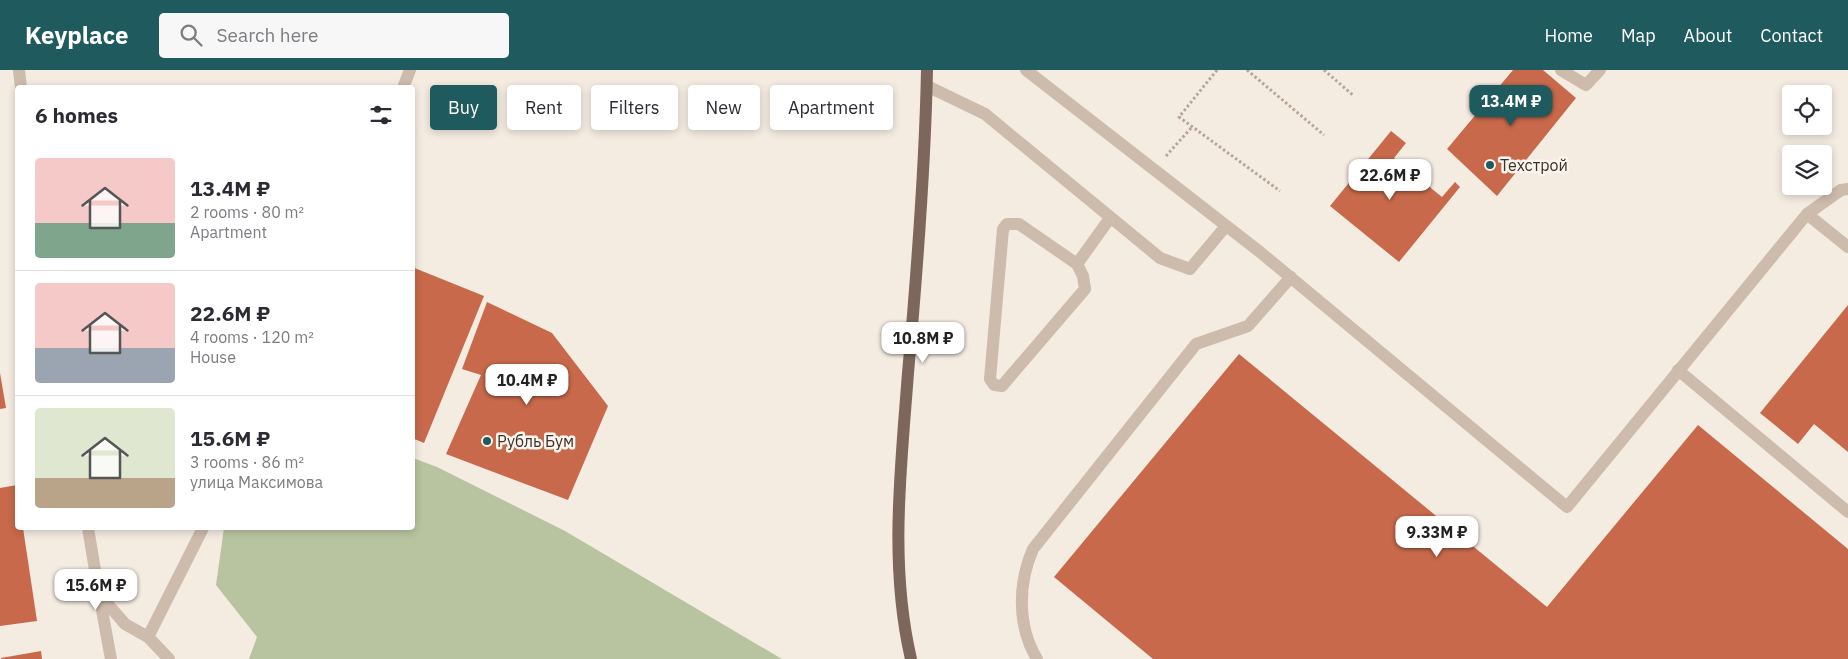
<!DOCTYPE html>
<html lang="en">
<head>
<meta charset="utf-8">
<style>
  :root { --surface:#fff; --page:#f7f7f7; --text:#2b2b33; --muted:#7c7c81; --line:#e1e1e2; --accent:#1f5a5e }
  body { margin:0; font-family:"IBM Plex Sans",sans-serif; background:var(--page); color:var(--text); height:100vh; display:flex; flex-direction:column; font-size:19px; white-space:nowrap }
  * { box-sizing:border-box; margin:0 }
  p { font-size:16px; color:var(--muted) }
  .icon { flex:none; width:28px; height:28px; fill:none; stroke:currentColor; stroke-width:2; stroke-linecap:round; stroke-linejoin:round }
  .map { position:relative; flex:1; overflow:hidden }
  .panel { position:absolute; left:15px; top:15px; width:400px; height:445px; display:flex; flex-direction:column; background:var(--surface); border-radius:5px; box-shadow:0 2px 8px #0003 }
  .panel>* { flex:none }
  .banner { position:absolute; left:430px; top:15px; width:475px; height:45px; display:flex; gap:10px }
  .tools { position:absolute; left:1782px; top:15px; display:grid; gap:10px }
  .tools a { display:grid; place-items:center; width:50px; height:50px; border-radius:5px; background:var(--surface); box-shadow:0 2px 8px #0003; font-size:25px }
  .price { position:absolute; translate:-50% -42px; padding:0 11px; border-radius:10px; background:#fff; color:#222; font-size:16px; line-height:32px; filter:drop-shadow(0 1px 2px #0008) }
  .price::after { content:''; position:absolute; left:50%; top:30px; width:15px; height:11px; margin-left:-8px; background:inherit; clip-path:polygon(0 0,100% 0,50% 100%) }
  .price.current { background:var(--accent); color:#fff }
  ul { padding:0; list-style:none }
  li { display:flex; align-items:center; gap:15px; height:125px; padding:0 20px }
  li+li { border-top:1px solid var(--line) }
  li span { display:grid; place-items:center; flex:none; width:140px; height:100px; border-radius:5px; color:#555 }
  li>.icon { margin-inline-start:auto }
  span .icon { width:60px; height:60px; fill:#fffc; stroke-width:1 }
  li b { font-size:21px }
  h2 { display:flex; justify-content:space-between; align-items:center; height:60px; padding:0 20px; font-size:21px }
  .tag { padding:0 18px; border-radius:5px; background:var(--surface); box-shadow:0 2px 8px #0003; font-size:18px; line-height:45px }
  .tag.current { background:var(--accent); color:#fff }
  header { display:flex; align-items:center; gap:30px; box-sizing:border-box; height:70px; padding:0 25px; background:var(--accent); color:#fff }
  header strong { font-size:24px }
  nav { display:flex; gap:28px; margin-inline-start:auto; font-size:18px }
  .search { width:350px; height:45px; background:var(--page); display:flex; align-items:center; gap:12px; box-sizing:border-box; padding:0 18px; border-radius:5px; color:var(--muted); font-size:19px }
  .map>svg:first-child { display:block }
  .green { fill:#b8c4a0 }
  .building { fill:#c8694b }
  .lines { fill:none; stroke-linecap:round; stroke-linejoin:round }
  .path { stroke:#b9a596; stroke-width:3; stroke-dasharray:2.5 2.5; stroke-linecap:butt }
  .minor { stroke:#cdbbac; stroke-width:12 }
  .major { stroke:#7d675c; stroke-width:12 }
  .poi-dot { fill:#1f5a5e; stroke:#fbf5ee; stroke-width:2 }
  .labels { text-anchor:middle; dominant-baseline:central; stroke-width:5; stroke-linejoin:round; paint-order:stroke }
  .poi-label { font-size:16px; fill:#3b302b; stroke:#fbf5ee; text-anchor:start }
</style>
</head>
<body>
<header>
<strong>Keyplace</strong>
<div class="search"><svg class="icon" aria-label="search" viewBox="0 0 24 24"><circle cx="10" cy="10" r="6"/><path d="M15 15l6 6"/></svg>Search here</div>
<nav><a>Home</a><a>Map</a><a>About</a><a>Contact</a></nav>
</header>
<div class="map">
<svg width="1848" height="589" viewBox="0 0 1848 589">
  <rect width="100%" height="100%" fill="#f4ebe1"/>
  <path class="green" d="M 413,388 L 437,397 L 565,461 L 782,589 L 249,589 L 257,567 L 216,515 L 224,458 L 412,458 Z"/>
  <path class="building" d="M 1513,0 L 1543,0 L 1576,28 L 1497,126 L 1447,79 Z
    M 1391,61 L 1406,73 L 1394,88 L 1442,127 L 1455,112 L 1460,117 L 1399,192 L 1330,136 Z
    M 412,197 L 484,226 L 424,373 L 412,368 Z
    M 487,232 L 552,263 L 608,336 L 568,430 L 446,384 L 481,305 L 462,299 Z
    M 1848,235 L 1848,382 L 1814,354 L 1798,374 L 1760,343 Z
    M 1239,284 L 1547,537 L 1698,355 L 1848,479 L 1848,589 L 1153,589 L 1054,507 Z
    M 0,303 L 6,338 L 0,339 Z
    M 17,415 L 18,458 L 23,458 L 37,551 L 0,556 L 0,418 Z
    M 41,581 L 42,589 L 1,589 L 1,588 Z"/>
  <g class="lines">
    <path class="path" d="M 1217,0 L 1179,47 L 1280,121
      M 1247,0 L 1324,65
      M 1324,0 L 1354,26
      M 1166,86 L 1192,57"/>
    <path class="minor" d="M 19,0 L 21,18
      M 1026,0 L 1260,182 L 1567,437 L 1807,144 L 1841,120 L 1848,119
      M 1561,0 L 1586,15 L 1600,0
      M 927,16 L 985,44 L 1160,188 L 1190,199 L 1226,156
      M 403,18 L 410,0
      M 1807,144 L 1848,177
      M 1007,154 L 1019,154 L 1077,194 L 1083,206 L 1085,219 L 1002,316 L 994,315 L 990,309 L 1003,159 Z
      M 1077,194 L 1110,148
      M 1678,300 L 1848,442
      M 88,458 L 99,524 L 125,554 L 148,567 L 169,589
      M 99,524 L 111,589
      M 148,567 L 203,458
      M 1037,589 C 1017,556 1018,513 1033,479 L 1196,274 L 1248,256 L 1291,207"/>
    <path class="major" d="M 911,589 C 889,495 901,398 908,303 C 917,202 925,101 927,0"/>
  </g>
  <g class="poi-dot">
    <circle cx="1490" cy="95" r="5"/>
    <circle cx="487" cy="371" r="5"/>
  </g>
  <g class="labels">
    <g class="poi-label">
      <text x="1500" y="95">Техстрой</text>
      <text x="497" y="371">Рубль Бум</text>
    </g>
  </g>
</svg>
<div class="tools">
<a><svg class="icon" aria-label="locate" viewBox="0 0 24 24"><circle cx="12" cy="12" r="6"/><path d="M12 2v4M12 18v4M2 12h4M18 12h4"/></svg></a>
<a><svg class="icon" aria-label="layers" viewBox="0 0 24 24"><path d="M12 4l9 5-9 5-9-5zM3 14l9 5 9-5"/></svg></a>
</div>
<b class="price current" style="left:1511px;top:57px">13.4M ₽</b>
<b class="price" style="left:1390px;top:131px">22.6M ₽</b>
<b class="price" style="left:923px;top:294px">10.8M ₽</b>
<b class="price" style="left:527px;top:336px">10.4M ₽</b>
<b class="price" style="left:1437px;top:488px">9.33M ₽</b>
<b class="price" style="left:96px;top:541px">15.6M ₽</b>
<div class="banner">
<a class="tag current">Buy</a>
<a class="tag">Rent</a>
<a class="tag">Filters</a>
<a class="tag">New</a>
<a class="tag">Apartment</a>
</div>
<section class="panel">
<h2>6 homes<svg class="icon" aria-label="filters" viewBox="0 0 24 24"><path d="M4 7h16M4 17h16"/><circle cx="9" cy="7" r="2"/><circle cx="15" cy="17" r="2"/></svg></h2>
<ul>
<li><span style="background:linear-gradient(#f6c9c9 65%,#7fa58c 0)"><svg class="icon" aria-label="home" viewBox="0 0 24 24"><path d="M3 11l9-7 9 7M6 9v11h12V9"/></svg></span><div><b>13.4M ₽</b><p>2 rooms · 80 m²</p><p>Apartment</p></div></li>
<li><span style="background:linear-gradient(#f6c9c9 65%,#9aa5b1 0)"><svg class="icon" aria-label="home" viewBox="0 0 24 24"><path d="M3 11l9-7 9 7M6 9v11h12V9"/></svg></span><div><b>22.6M ₽</b><p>4 rooms · 120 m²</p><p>House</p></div></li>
<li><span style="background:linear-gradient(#dfe7d0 70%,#b9a48a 0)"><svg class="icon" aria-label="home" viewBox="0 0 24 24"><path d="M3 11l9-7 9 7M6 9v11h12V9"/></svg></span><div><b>15.6M ₽</b><p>3 rooms · 86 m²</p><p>улица Максимова</p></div></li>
</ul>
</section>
</div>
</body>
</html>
